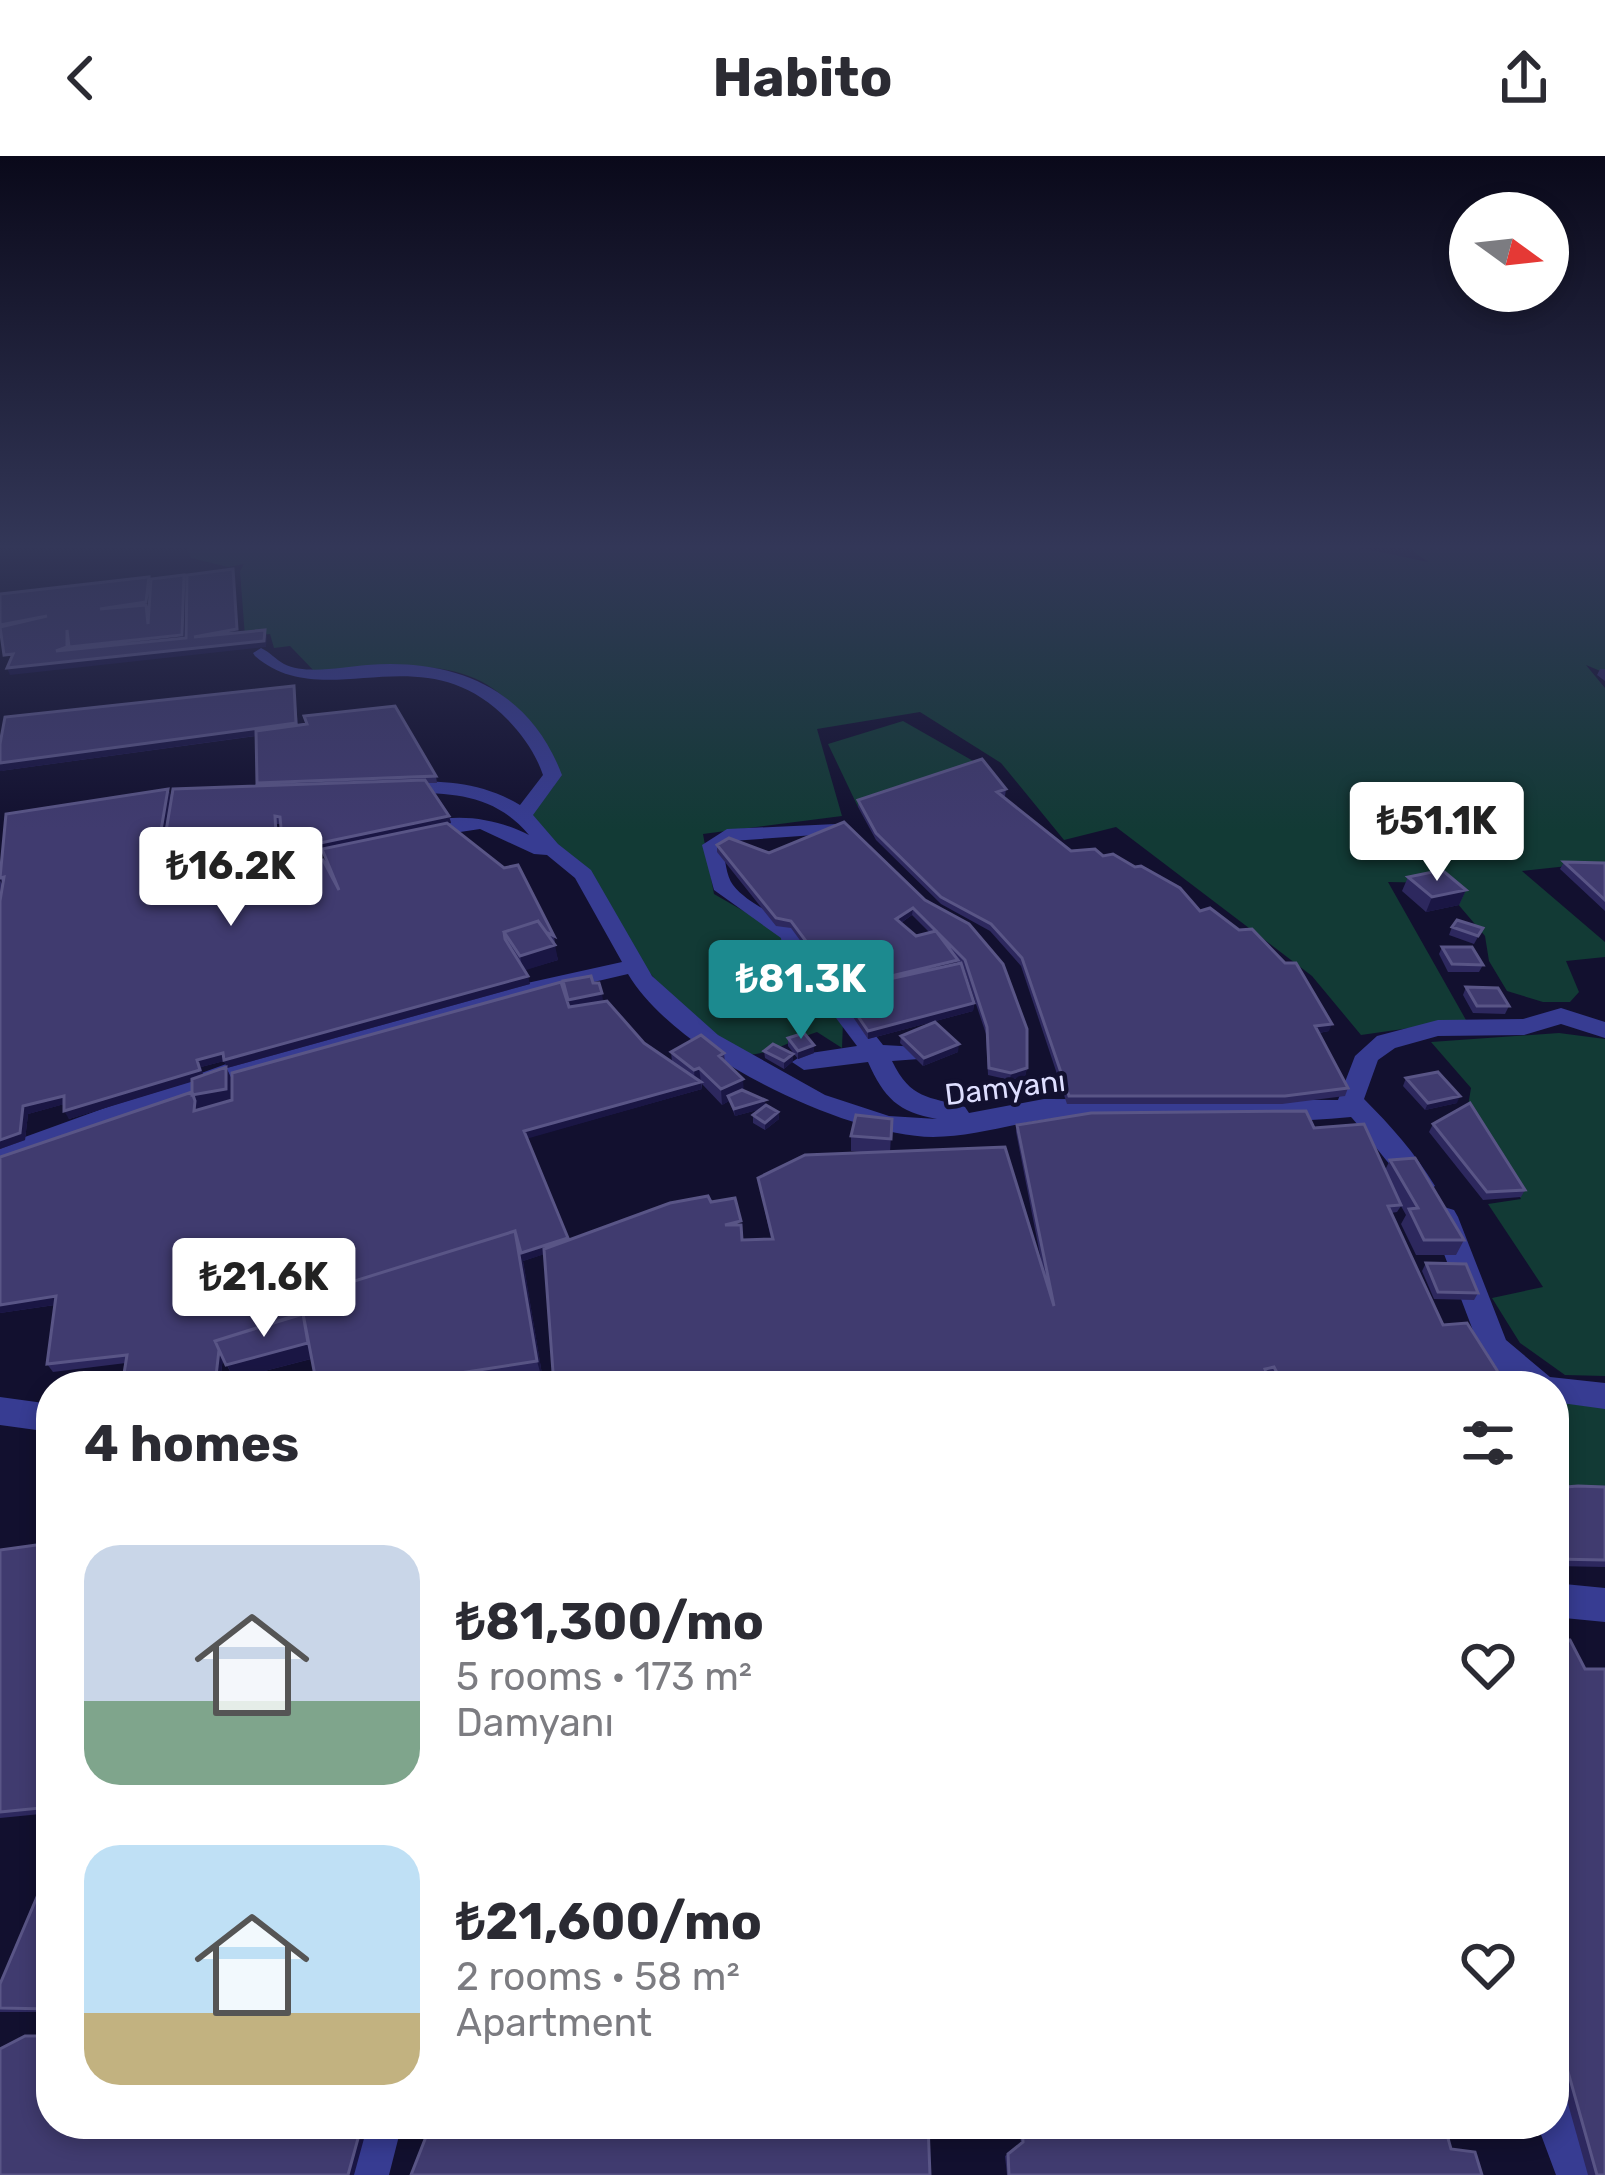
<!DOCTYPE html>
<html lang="en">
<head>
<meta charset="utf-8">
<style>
  :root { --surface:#fff; --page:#f7f7f7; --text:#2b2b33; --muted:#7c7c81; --accent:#1c8a8f }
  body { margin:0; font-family:Rubik,sans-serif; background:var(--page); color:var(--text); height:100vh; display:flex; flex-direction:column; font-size:45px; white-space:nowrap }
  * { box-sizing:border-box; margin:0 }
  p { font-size:39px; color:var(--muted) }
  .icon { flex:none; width:66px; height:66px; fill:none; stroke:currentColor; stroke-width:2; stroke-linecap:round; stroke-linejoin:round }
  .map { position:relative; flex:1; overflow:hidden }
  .details { position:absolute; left:36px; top:1215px; width:1533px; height:768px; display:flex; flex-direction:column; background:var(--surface); border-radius:48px; box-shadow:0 6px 18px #0003 }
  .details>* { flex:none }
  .needle { width:78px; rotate:105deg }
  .fabs { position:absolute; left:1449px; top:36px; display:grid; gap:24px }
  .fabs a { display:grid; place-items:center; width:120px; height:120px; border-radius:50%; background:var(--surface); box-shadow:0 6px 18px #0003; font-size:60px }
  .price { position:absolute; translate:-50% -102px; padding:0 27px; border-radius:12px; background:#fff; color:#222; font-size:39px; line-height:78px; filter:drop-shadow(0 3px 6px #0008) }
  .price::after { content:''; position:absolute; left:50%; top:72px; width:36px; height:27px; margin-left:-18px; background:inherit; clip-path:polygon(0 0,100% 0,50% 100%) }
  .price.on { background:var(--accent); color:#fff }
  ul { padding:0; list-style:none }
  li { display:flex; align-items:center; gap:36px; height:300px; padding:0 48px }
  li span { display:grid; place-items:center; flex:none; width:336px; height:240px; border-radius:36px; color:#555 }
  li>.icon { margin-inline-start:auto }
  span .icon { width:144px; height:144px; fill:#fffc; stroke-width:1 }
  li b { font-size:51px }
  h2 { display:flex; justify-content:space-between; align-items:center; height:144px; padding:0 48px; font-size:51px }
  header { display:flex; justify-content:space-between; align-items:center; height:156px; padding:0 48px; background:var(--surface); font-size:54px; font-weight:700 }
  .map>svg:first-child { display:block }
  .green { fill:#123a35 }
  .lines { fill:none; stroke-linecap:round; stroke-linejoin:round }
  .minor { fill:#373c92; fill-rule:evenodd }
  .wall { fill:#2d285e; fill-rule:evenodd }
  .shaded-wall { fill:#1a1644 }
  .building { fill:#403b6f; stroke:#595586; stroke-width:3; fill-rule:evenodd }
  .labels { text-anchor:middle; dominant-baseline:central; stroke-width:9; stroke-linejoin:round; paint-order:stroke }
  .street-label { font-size:30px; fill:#dedeff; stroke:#12102f }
</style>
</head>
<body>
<header><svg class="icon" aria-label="back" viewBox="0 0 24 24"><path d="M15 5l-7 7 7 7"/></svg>Habito<svg class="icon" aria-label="share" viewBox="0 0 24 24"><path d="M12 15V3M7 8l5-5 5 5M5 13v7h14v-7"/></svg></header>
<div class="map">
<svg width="1605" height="2019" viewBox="0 0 1605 2019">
  <rect width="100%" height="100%" fill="#12102f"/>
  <path class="green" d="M 188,392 L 1361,392 L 1428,406 L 1409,392 L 1605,392 L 1605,517 L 1586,509 L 1605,532 L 1605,706 L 1522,715 L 1605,786 L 1605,801 L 1566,805 L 1579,836 L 1570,846 L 1543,846 L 1507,835 L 1489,805 L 1485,780 L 1440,727 L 1388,726 L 1466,864 L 1361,879 L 1312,820 L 1116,671 L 1064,684 L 1001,607 L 920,556 L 817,573 L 842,660 L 703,678 L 714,738 L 780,776 L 789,803 L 843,866 L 842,892 L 817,876 C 798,882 775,895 756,898 C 696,906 568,704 530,659 L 554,630 C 541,604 530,569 511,548 C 462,495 379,511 316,517 L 290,490 L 274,492 L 270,478 L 245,481 L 240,415 L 244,408 L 228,411 L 191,402 Z
    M 903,565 L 982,610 L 858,651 L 828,588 Z
    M 1559,877 L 1605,883 L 1605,1220 L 1565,1219 L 1520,1187 L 1492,1142 L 1543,1131 L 1488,1048 L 1521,1043 L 1468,950 L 1471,932 L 1431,886 Z
    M 1564,1246 L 1605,1251 L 1605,1338 L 1572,1337 L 1554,1301 L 1554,1249 Z"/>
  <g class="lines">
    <path class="minor" d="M 261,492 C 270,496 275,503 284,508 C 306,519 343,511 367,509 C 454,502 529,532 562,619 L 533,659 L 558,688 L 591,714 L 652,820 L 718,879 L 825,939 L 889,960 L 937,963 C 898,956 884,942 868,906 L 804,914 L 792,906 L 804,898 L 857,890 L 782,790 L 781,782 L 714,734 L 702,689 L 727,673 L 836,668 L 839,672 L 829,678 L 732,685 L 723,691 C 725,702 726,720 733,729 C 751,752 786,761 806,780 L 802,786 L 883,889 L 919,891 L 922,897 L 919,903 L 892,905 C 911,944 928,940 965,951 L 969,957 L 1044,943 L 1338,944 L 1355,900 L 1377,880 L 1438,864 L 1523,863 L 1561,852 L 1605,866 L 1605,882 L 1561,868 L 1524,879 L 1438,880 L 1395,892 L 1378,904 L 1364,943 C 1391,970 1415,997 1435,1030 L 1421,1040 C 1408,1035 1366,977 1351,961 C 1262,970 1167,961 1077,961 C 1029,961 981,981 933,981 C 844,980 674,897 628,818 L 486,851 L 247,919 L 0,1010 L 0,990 L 229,907 L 482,837 L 622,806 L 575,722 L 547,699 L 534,698 L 480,673 L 414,683 L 404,677 C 439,653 493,660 529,679 C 491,634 445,637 391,637 L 381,631 L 391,625 C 439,625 478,624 520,649 L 543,619 C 536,598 523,580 508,564 C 422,474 325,561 255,500 L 253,497 Z
      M 1444,1051 L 1454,1054 L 1458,1061 L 1506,1184 L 1550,1221 L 1605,1227 L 1605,1253 L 1554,1246 L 1554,1230 L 1517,1230 L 1483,1201 L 1430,1061 L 1434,1054 Z
      M 0,1241 L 51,1248 L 51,1276 L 0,1269 Z
      M 1554,1427 L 1605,1432 L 1605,1466 L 1554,1461 Z
      M 1554,1928 L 1570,1935 L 1604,2019 L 1556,2019 L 1537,1968 L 1554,1968 Z
      M 356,1968 L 402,1968 L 389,2019 L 341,2019 Z"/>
  </g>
  <path class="wall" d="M 1600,513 L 1605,513 L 1605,525 L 1597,519 Z
    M 294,530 L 298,570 L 436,620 L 437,627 L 427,627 L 449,660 L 451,667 L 448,667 L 554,780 L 555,787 L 553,786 L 558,804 L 524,814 L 530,828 L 227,912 L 224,905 L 201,911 L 203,919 L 226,911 L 232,924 L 565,839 L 603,846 L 644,887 L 672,906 L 671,896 L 724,897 L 725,906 L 744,935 L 765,944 L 765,950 L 778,956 L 779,963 L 765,974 L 753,967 L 753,959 L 761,953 L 735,960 L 729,945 L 722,949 L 702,928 L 702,933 L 527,982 L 569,1084 L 711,1046 L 742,1084 L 771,1083 L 758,1022 L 869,997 L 851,995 L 851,980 L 892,963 L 890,996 L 1044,1119 L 1016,976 L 1017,969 L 1314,972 L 1385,1014 L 1390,1004 L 1464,1084 L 1456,1099 L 1416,1099 L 1401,1068 L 1406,1059 L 1401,1050 L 1397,1056 L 1391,1057 L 1443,1169 L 1507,1230 L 1277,1230 L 1271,1218 L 1268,1219 L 1272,1230 L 1071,1230 L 1069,1225 L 1007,1230 L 554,1230 L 544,1098 L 523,1105 L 544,1230 L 317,1230 L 311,1203 L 234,1223 L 223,1202 L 220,1227 L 126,1207 L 53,1216 L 47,1208 L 55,1149 L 0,1157 L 0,1001 L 192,936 L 192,925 L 69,963 L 64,948 L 28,958 L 25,984 L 0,993 L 0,724 L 3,730 L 3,728 L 0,722 L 168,633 L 171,640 L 161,699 L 160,714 L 258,630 L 256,580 L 0,615 ZM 277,668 L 281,668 L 284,696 L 279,697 ZM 323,694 L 337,730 L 310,707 L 308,698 Z
    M 1006,633 L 1005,640 L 1003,641 L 1071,695 L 1103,700 L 1200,755 L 1329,875 L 1319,877 L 1348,932 L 1345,940 L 1282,948 L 1067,948 L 1021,810 L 990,775 L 941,748 L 876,684 L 858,651 L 858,644 Z
    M 717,689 L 769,697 L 925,744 L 969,768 L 1027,912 L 1025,920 L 1010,924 L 988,919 L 986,878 L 964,812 L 961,809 L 974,847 L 973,855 L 868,883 L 840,842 L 840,839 L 791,772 L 776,770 L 717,696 ZM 912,759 L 930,777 L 916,780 L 901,767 Z
    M 1564,706 L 1605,707 L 1605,755 L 1560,713 Z
    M 1408,721 L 1466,734 L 1459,749 L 1426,756 L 1402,735 Z
    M 1452,771 L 1483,772 L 1474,788 L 1449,779 Z
    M 1442,791 L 1483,809 L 1479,816 L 1448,816 L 1439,798 Z
    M 1466,831 L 1509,850 L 1505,858 L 1473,857 L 1463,839 Z
    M 901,880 L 958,896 L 923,910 L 900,887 Z
    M 788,882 L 814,897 L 798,903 L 788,890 Z
    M 764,895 L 793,905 L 784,913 L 765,902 Z
    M 1406,922 L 1457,947 L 1425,954 L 1403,930 Z
    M 1433,968 L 1525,1034 L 1521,1041 L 1483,1044 L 1429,976 Z
    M 1426,1107 L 1478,1137 L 1474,1144 L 1434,1143 L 1422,1115 Z
    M 1605,1331 L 1605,1411 L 1554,1410 L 1554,1332 Z
    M 51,1387 L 51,1657 L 0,1662 L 0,1394 Z
    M 1554,1484 L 1585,1513 L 1605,2019 L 1588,2019 L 1554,1898 Z
    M 51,1708 L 51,1856 L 0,1856 L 0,1828 Z
    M 1019,1968 L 1444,1968 L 1451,1993 L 1482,2019 L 1007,2019 L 1005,2000 L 1021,1988 Z"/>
  <path class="shaded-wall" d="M 233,413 L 239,480 L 196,487 Z
    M 184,419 L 186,425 L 185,485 L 72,497 L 69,491 L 69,497 L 59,501 L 67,474 L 182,479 Z
    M 265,474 L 267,480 L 266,491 L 10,519 L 7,512 Z
    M 294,530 L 298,574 L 0,615 L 0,608 Z
    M 168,633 L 171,640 L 161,699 L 159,749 L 155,742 L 158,692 Z
    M 449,660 L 451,667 L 308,698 L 311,710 L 283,715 L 280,708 L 306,690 Z
    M 1466,734 L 1459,749 L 1426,756 L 1432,741 Z
    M 913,752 L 912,759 L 896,770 L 896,763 Z
    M 555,789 L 558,804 L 523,815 L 520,800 Z
    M 958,804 L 957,811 L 841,835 L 841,832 Z
    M 528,820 L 530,828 L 227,912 L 224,905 L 201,911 L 204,922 L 69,963 L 64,955 L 197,904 Z
    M 602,837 L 604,852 L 571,859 L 568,844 Z
    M 974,847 L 973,855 L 868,883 L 868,875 Z
    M 1332,868 L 1329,875 L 1312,878 L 1315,870 Z
    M 959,888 L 958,896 L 923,910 L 924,902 Z
    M 814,889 L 814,897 L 798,903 L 798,895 Z
    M 793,898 L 793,905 L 784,913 L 784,905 Z
    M 226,911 L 233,926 L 233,948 L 194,955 L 192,939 Z
    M 699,912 L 702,933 L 526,983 L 524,975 L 695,928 L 694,914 Z
    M 1027,912 L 1025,920 L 1010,924 L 1011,917 Z
    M 743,923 L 744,938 L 728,940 L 729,945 L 722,949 L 721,933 Z
    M 64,940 L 68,947 L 28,958 L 25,984 L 0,993 L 0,984 L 23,950 Z
    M 1460,940 L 1457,947 L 1425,954 L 1428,947 Z
    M 765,944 L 765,952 L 735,960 L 734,953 Z
    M 778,956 L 779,963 L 765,974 L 765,967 Z
    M 515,1075 L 568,1082 L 570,1090 L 523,1105 L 544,1230 L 537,1205 L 318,1201 L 234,1223 L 223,1200 L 220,1227 L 207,1230 L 169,1230 L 219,1192 Z
    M 56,1140 L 61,1148 L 0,1157 L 0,1149 Z
    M 362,1968 L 368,1968 L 354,2019 L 348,2019 Z"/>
  <path class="building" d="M 233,413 L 237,473 L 194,481 L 265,474 L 264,485 L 7,512 L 13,498 L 4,499 L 0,471 L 47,460 L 0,469 L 0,438 L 149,421 L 146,446 L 100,453 L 146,449 L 148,468 L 151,423 L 184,419 L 182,479 L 69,491 L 67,474 L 67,491 L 56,495 L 186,482 L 187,419 Z
    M 294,530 L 296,567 L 0,607 L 0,588 L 5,561 Z
    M 395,550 L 436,620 L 257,627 L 256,575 L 307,568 L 304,560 Z
    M 982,603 L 1006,633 L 997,636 L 1071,695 L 1095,693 L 1103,700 L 1113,698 L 1135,711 L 1141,710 L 1180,732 L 1200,755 L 1210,752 L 1239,774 L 1252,773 L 1285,807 L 1296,807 L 1332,868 L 1315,870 L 1348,932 L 1285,940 L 1069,940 L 1022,802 L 991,768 L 941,741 L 876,677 L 858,644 Z
    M 425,624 L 449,660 L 306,690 L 308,703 L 280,708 L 278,697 L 290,695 L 283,693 L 280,661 L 275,660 L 278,714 L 323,704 L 339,734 L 322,693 L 447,667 L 504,712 L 518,709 L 554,780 L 546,776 L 538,765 L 504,776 L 505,783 L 528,820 L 224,904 L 223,897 L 197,904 L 200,914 L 64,955 L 64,940 L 23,950 L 20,977 L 0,984 L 0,745 L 4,721 L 0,722 L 6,658 L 168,633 L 158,692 L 155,742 L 173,633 Z
    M 844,666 L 925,744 L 969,768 L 1003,808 L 1027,873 L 1027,912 L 1011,917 L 989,912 L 987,871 L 965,804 L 936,775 L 958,804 L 841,832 L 791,765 L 776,762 L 717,689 L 729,682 L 769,697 ZM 913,752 L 936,775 L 916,780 L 896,763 Z
    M 1564,706 L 1605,707 L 1605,744 Z
    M 1442,714 L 1466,734 L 1432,741 L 1408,721 Z
    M 1457,764 L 1483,772 L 1478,780 L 1452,771 Z
    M 538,765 L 555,789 L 520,800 L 504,776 Z
    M 1442,791 L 1472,791 L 1483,809 L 1452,808 Z
    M 961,807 L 974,847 L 868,875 L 840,834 Z
    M 591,820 L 593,827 L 599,827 L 602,837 L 568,844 L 563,825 Z
    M 561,826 L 569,851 L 607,845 L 644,887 L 701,926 L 524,975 L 568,1082 L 521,1097 L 515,1075 L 300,1142 L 303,1157 L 215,1185 L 219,1194 L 216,1220 L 169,1230 L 122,1230 L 127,1199 L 47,1208 L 56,1140 L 0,1149 L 0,1001 L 192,936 L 195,945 L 194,955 L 232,944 L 232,917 Z
    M 1466,831 L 1498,832 L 1509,850 L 1477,850 Z
    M 935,866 L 959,888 L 924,902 L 901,880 Z
    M 804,877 L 814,889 L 798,895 L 788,882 Z
    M 701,879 L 724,897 L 719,900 L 743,923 L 721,933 L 699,912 L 694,914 L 671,896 Z
    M 773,888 L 793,898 L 784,905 L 764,895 Z
    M 226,911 L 226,933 L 192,939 L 192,923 Z
    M 1438,916 L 1460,940 L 1428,947 L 1406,922 Z
    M 742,934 L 765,944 L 734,953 L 728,940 Z
    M 1470,947 L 1525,1034 L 1487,1036 L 1433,968 Z
    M 766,949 L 778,956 L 765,967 L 753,959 Z
    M 1306,955 L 1314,972 L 1364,968 L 1401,1049 L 1388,1050 L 1443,1169 L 1467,1167 L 1507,1230 L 1284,1230 L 1274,1211 L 1265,1213 L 1272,1230 L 1075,1230 L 1071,1218 L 919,1230 L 554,1230 L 544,1093 L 670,1047 L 708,1040 L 711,1046 L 735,1042 L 741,1065 L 725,1069 L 741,1069 L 742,1084 L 773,1083 L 758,1022 L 805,999 L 1005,991 L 1054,1150 L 1017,969 L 1091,957 Z
    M 856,959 L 892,963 L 891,983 L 851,980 Z
    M 1415,1002 L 1464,1084 L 1424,1084 L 1409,1053 L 1418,1052 L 1390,1004 Z
    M 515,1075 L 537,1205 L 376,1230 L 317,1230 L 300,1142 Z
    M 1426,1107 L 1466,1108 L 1478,1137 L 1438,1136 Z
    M 303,1158 L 308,1187 L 226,1209 L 215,1185 Z
    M 1554,1303 L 1561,1314 L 1554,1317 Z
    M 1578,1330 L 1605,1331 L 1605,1404 L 1554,1403 L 1554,1332 Z
    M 51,1387 L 51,1651 L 0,1656 L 0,1394 Z
    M 1554,1484 L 1570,1484 L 1585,1513 L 1605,1513 L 1605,2019 L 1597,2019 L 1554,1866 Z
    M 51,1708 L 51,1853 L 0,1852 L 0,1828 Z
    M 25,1880 L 51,1880 L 51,1968 L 362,1968 L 348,2019 L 0,2019 L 0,1893 Z
    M 431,1968 L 928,1968 L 930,2019 L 411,2019 Z
    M 1022,1968 L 1444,1968 L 1451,1993 L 1475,1996 L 1482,2019 L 1009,2019 L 1008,1998 L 1023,1986 Z"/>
  <linearGradient id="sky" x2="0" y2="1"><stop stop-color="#0a091a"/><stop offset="0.58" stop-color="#333758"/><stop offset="1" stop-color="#333758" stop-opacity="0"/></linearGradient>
  <rect width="1605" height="674" fill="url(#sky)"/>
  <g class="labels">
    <g class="street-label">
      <text transform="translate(1005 932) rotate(-7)">Damyanı</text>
    </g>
  </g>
</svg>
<div class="fabs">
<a><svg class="needle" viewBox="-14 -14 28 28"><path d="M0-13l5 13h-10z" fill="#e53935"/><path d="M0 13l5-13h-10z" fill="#7c7c81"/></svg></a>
</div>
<b class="price" style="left:1437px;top:728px">₺51.1K</b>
<b class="price" style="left:231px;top:773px">₺16.2K</b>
<b class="price on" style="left:801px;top:886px">₺81.3K</b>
<b class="price" style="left:264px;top:1184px">₺21.6K</b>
<section class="details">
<h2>4 homes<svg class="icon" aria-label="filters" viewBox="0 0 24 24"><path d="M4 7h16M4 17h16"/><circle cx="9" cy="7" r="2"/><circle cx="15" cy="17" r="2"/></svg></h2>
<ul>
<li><span style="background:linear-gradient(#c9d6e8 65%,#7fa58c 0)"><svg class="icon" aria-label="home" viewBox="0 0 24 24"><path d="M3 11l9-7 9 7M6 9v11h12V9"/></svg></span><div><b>₺81,300/mo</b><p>5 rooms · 173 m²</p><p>Damyanı</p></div><svg class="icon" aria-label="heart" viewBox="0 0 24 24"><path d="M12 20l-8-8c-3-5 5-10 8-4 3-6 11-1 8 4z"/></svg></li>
<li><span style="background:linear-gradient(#bfe0f5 70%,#c2b280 0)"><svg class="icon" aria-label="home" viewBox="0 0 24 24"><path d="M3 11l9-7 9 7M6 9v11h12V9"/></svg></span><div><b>₺21,600/mo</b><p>2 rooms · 58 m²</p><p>Apartment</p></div><svg class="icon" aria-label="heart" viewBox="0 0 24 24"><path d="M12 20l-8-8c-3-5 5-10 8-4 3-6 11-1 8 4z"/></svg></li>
</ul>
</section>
</div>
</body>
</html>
